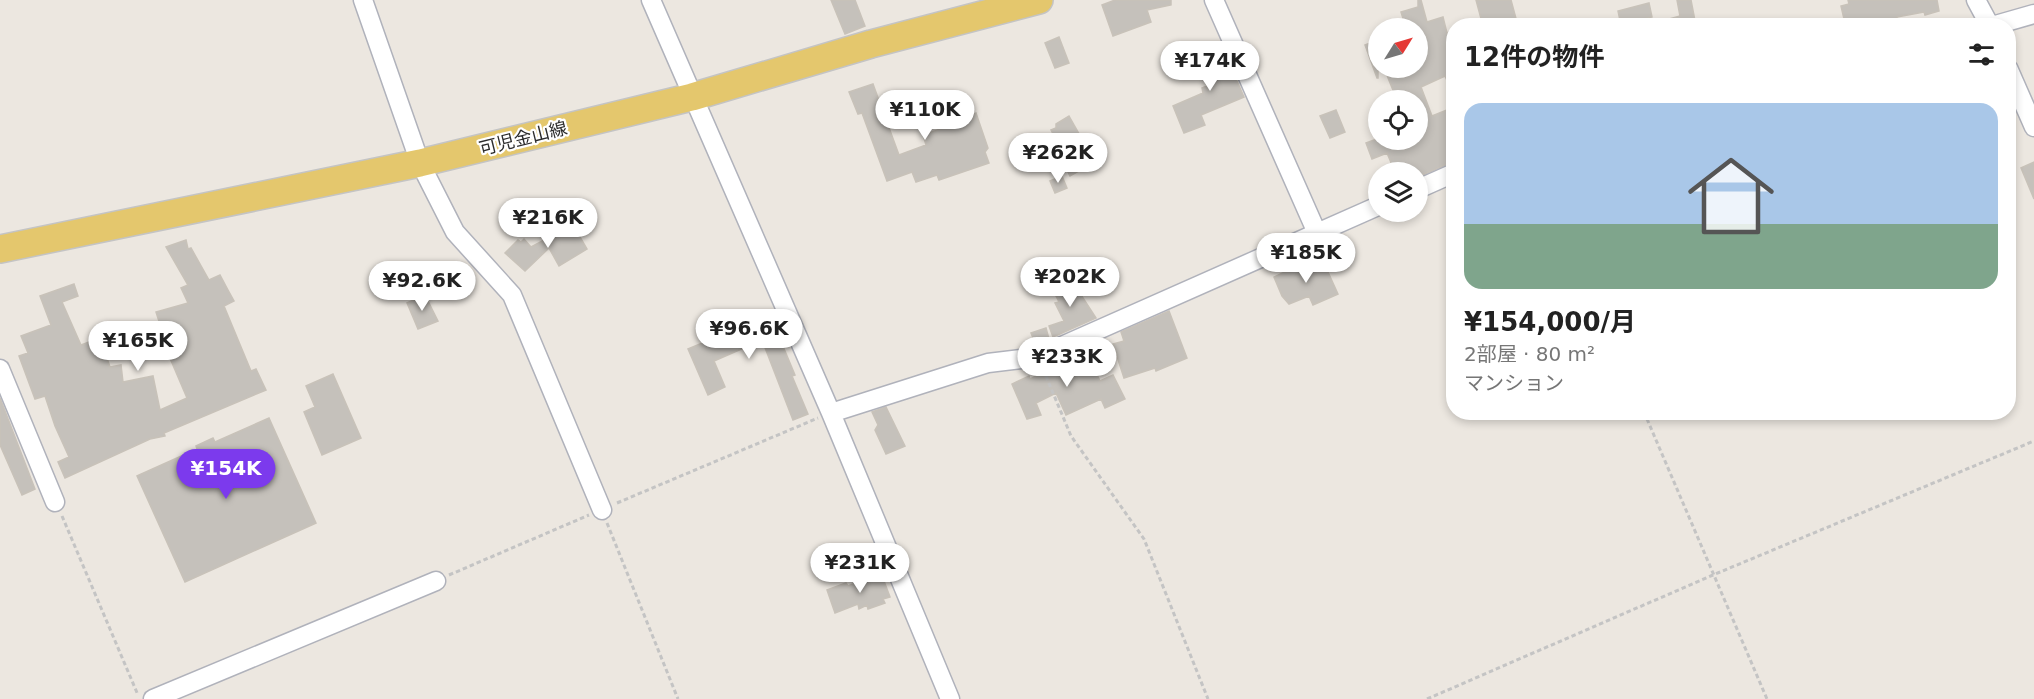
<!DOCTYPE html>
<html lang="ja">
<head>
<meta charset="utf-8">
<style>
  :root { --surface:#fff; --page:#f6f6f6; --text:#222; --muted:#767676; --accent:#7c3aed }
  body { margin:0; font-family:"DejaVu Sans","Noto Sans JP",sans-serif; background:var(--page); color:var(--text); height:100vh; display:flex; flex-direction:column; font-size:22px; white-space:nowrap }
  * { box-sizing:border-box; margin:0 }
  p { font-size:20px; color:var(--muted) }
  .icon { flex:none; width:33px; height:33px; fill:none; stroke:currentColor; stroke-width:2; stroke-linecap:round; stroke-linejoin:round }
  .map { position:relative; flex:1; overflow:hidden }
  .sheet { position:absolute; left:1446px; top:18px; width:570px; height:402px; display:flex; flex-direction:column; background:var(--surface); border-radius:24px; box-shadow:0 3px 9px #0003 }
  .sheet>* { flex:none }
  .needle { width:39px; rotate:53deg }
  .buttons { position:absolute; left:1368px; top:18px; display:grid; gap:12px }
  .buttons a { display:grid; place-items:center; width:60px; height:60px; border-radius:50%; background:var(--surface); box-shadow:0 3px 9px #0003; font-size:30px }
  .price { position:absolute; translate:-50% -51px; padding:0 14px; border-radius:21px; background:#fff; color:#222; font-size:20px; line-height:39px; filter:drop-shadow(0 2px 3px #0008) }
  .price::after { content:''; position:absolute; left:50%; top:36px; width:18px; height:14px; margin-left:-9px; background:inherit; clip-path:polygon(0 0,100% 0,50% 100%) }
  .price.active { background:var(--accent); color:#fff }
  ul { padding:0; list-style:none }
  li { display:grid; align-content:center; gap:12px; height:318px; padding:0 18px }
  li span { display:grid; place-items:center; height:186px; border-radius:18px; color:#555 }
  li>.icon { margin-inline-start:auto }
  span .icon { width:108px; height:108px; fill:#fffc; stroke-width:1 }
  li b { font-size:26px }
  h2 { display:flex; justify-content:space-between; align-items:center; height:72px; padding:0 18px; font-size:26px }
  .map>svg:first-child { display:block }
  .building { fill:#c5c1bb; stroke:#c8c2b9; stroke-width:1.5 }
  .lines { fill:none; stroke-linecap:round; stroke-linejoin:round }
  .street-casing { stroke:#b0b2bb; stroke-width:21 }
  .primary-casing { stroke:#c4c4c4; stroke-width:30 }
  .path { stroke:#c4c4c4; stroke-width:3; stroke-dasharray:4.5 3; stroke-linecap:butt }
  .street { stroke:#fff; stroke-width:18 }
  .primary { stroke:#e4c76d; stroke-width:27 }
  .labels { text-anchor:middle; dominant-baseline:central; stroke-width:4.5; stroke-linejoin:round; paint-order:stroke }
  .street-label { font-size:18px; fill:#2c2c2c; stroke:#fff }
</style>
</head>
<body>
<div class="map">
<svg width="2034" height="699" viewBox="0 0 2034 699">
  <rect width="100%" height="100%" fill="#ece7e0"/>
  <path class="building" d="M 831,0 L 855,0 L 865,26 L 845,34 Z
    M 1115,0 L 1171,0 L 1171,5 L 1147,10 L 1151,22 L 1113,36 L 1102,5 Z
    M 1418,0 L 1421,0 L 1427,22 L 1443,17 L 1447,33 L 1454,30 L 1454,96 L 1445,76 L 1421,87 L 1432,116 L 1454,107 L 1454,139 L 1448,142 L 1454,161 L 1418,177 L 1418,172 L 1395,172 L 1387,153 L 1372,159 L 1366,143 L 1374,140 L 1418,140 L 1418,100 L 1397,100 L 1384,68 L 1418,68 L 1418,28 L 1406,28 L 1401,12 L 1418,7 Z
    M 1476,0 L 1511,0 L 1518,26 L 1483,26 Z
    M 1677,0 L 1691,0 L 1696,26 L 1658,26 L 1658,22 L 1680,16 Z
    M 1848,0 L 1937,0 L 1939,11 L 1925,15 L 1924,12 L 1897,17 L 1897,20 L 1870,26 L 1848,26 L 1846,19 L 1844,19 L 1841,6 L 1849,4 Z
    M 1649,3 L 1652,17 L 1621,25 L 1618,11 Z
    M 1059,37 L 1069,63 L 1055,68 L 1045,43 Z
    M 1378,40 L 1378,78 L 1377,78 L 1365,45 Z
    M 1223,49 L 1244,97 L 1201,115 L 1205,125 L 1184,133 L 1173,106 L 1203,93 L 1202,88 L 1207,86 L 1197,60 Z
    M 873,84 L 899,155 L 926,145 L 923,135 L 946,127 L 940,109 L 966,101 L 971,115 L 976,113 L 988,148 L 985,152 L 989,163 L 939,180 L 937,175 L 916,182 L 912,172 L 887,181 L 862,113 L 858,114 L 849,92 Z
    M 1336,110 L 1345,132 L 1330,138 L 1320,116 Z
    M 1069,116 L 1095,162 L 1070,176 L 1051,138 L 1054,136 L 1051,130 L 1056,128 L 1056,124 Z
    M 2034,162 L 2034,199 L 2021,168 Z
    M 1062,176 L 1067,188 L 1055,193 L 1050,181 Z
    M 573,225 L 587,249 L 559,266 L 549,248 L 525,271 L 505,253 L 518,240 L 521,242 L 524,239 L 531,247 Z
    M 186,240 L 188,249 L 191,248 L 209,280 L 220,275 L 228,290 L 234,301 L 224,306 L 251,371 L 256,369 L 266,390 L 164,433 L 165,436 L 150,439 L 65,478 L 58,462 L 69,457 L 55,426 L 45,396 L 35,399 L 19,356 L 28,353 L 21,336 L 51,325 L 40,296 L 74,284 L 78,296 L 62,302 L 81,345 L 100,338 L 110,367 L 121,365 L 123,382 L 153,376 L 160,410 L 187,398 L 164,344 L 166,343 L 156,312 L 188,303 L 181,288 L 188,285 L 166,247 Z
    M 1323,261 L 1338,294 L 1313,305 L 1309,296 L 1289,304 L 1282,296 L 1274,277 L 1293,268 L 1300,266 L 1302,269 Z
    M 1070,278 L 1096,318 L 1053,337 L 1049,326 L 1064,321 L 1055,303 L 1059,302 L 1052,288 Z
    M 425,295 L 438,321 L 418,329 L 407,303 Z
    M 1169,311 L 1187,358 L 1156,371 L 1155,368 L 1124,378 L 1113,344 L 1124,341 L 1121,332 Z
    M 770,315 L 795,375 L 792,376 L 808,414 L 793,420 L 762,340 L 714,361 L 725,387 L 708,395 L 688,349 Z
    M 1046,328 L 1049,339 L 1035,343 L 1031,333 Z
    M 1081,354 L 1087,368 L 1093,366 L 1100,381 L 1113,375 L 1125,399 L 1105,408 L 1101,399 L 1066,415 L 1056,393 L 1036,403 L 1041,415 L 1027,419 L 1012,384 L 1029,376 L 1030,379 Z
    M 333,374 L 361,438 L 322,455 L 304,412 L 315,407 L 306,386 Z
    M 0,398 L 35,489 L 22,495 L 0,445 Z
    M 886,407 L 905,446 L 886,454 L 875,430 L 878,425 L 872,412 Z
    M 269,418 L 316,523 L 185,582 L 137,476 L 197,449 L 196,446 L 213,438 L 215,442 Z
    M 881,573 L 890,597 L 883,599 L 885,603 L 868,609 L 867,605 L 859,609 L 858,604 L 835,613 L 827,590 L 846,583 L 848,586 Z"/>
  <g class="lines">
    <defs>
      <path id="street" d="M 363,0 L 420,163 L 455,232 L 512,295 L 602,510
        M 651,0 L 831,413 L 950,699
        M 1214,0 L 1317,233
        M 1976,0 L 1990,26
        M 1992,26 L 2034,14
        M 2008,68 L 2034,127
        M 1418,189 L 1454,173
        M 0,369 L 55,502
        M 831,413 L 988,363 L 1037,357 L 1378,206
        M 153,699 L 436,581"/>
      <path id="primary" d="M 0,249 L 420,163 L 692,97 L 871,44 L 1039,0"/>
    </defs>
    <use href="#street" class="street-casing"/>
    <use href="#primary" class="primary-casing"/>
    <path class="path" d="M 1043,369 L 1071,436 L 1144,539 L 1208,699
      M 1644,412 L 1767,699
      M 617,503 L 818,418
      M 62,516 L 138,695
      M 607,523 L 678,699
      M 449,575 L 589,515
      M 1427,699 L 1713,575 L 2034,441"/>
    <use href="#street" class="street"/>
    <use href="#primary" class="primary"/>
  </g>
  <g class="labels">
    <g class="street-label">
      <text transform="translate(523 138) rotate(-14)">可児金山線</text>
    </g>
  </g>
</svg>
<div class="buttons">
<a><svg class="needle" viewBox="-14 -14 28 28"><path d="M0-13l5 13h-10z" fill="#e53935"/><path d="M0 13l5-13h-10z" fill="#767676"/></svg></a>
<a><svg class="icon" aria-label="locate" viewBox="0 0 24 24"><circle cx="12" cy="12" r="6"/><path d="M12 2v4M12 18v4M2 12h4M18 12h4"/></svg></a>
<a><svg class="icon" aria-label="layers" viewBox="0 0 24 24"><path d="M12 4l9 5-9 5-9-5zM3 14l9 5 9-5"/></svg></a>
</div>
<b class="price" style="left:1210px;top:92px">¥174K</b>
<b class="price" style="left:925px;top:141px">¥110K</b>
<b class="price" style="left:1058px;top:184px">¥262K</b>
<b class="price" style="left:548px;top:249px">¥216K</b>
<b class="price" style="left:1306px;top:284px">¥185K</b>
<b class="price" style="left:1070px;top:308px">¥202K</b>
<b class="price" style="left:422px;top:312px">¥92.6K</b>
<b class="price" style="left:749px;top:360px">¥96.6K</b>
<b class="price" style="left:138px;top:372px">¥165K</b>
<b class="price" style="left:1067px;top:388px">¥233K</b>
<b class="price active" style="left:226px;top:500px">¥154K</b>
<b class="price" style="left:860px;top:594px">¥231K</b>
<section class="sheet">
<h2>12件の物件<svg class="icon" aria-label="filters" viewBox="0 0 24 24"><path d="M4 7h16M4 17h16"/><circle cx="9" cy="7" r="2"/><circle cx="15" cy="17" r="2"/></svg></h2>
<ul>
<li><span style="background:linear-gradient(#a9c7e8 65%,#7fa58c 0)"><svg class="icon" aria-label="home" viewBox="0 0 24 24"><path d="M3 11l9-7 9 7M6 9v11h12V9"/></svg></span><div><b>¥154,000/月</b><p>2部屋 · 80 m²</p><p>マンション</p></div></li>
</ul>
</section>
</div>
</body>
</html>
